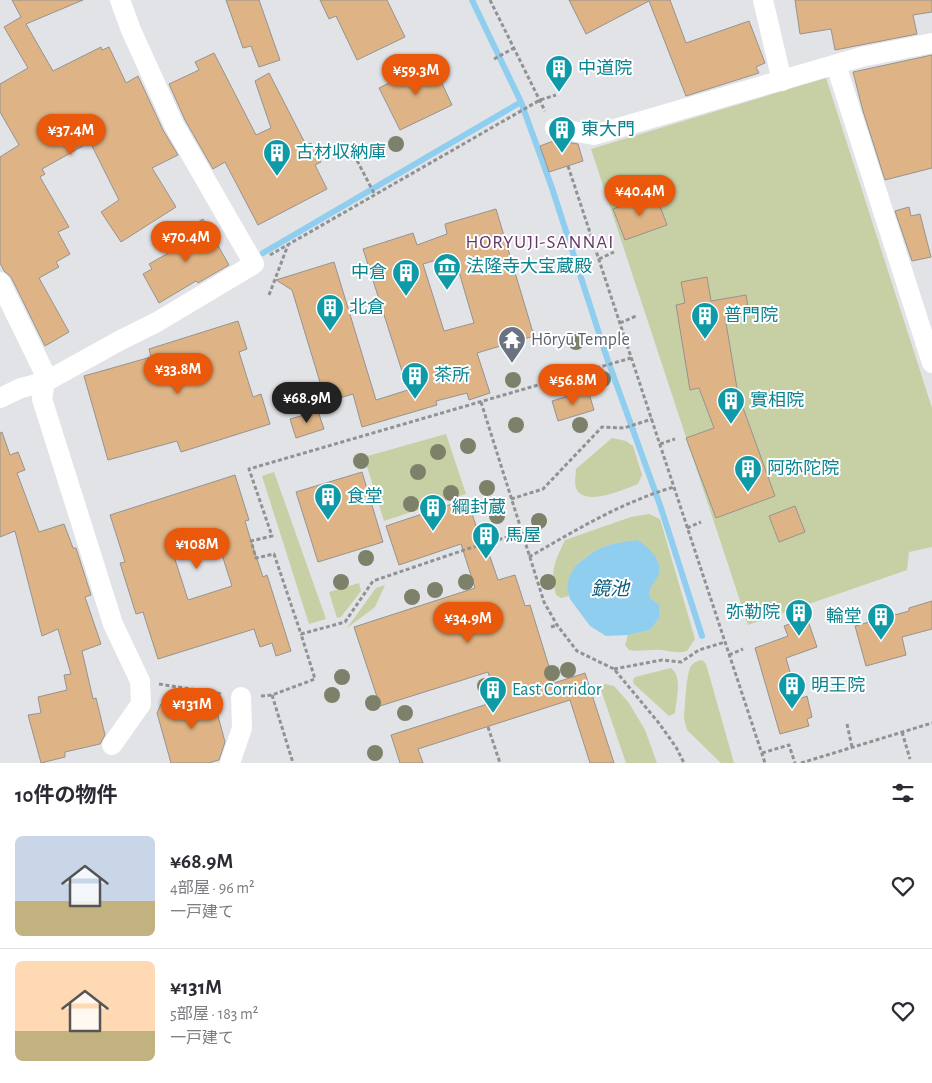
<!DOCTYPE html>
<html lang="ja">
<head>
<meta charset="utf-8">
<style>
  :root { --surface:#fff; --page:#f2f2f3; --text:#2b2b33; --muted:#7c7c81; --line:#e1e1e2; --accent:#ea580c }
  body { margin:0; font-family:"Alegreya Sans","Noto Sans JP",sans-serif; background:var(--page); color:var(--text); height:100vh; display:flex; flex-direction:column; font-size:19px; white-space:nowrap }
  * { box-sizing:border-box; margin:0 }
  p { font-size:16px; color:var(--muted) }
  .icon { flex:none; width:28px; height:28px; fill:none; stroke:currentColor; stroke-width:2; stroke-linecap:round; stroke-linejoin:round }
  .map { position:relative; height:763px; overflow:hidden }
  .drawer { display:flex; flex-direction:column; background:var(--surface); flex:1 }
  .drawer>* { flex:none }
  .price { position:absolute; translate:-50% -42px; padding:0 11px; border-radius:18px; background:var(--accent); color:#fff; font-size:16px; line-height:32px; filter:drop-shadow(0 1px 2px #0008) }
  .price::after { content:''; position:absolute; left:50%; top:30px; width:15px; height:11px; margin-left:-8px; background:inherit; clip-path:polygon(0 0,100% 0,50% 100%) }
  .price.current { background:#222; color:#fff }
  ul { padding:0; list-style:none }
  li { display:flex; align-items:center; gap:15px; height:125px; padding:0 15px }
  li+li { border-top:1px solid var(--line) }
  li span { display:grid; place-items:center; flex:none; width:140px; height:100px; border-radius:8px; color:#555 }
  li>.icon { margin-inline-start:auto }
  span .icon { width:60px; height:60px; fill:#fffc; stroke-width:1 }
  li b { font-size:21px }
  h2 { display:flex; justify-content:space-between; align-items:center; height:60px; padding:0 15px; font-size:21px }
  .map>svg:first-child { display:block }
  .green { fill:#c7cfa4 }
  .water { fill:#90ceef }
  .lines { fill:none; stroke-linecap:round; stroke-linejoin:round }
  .stream { stroke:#90ceef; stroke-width:6 }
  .building { fill:#deb385; stroke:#969390; fill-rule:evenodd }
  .path { stroke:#909294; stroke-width:3; stroke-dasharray:4 2.5; stroke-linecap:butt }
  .minor { stroke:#fff; stroke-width:20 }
  .tree { fill:#7d8169 }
  .labels { text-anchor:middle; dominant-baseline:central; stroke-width:4; stroke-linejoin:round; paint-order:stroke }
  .culture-label { font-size:18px; fill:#0d838f; stroke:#fff; text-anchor:start }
  .worship-label { font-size:18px; fill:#5b616d; stroke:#fff; text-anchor:start }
  .neighbourhood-label { font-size:19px; letter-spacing:1px; fill:#673668; stroke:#fff }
  .water-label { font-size:19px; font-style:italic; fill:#0d5c7c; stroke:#fff }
</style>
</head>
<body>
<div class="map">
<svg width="932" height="763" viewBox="0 0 932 763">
  <rect width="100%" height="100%" fill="#e1e3e7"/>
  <path class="green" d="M 826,78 L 932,408 L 932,547 L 909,552 L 907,570 L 748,625 L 591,149 Z
    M 446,434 L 466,494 L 384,521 L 364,457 Z
    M 612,438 L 626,441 L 633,446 L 642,475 L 638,484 C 624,489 584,508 576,488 C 574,482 576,475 576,469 Z
    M 274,472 L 326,619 L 309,624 L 262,476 Z
    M 649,514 L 660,519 L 695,639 L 687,651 C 677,654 671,651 662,650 C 651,649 640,652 629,650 L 625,645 L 628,635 L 650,630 L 660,617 L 659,606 L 650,598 C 648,588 652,584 658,576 L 612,544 L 596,550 L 576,565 L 567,589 L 569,596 L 561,598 L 556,595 C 550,570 554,564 565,540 L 631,517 Z
    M 359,583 L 361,591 L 341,617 L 337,618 L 329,592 Z
    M 385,585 L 375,607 L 347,628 L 376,588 Z
    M 702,660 L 706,664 L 734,763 L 721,763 L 687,730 L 684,719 C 685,707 686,674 691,666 C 694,662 698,661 702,660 Z
    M 671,668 C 683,677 676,700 675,713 L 669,716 L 634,684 L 633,680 L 635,677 Z
    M 605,684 L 614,686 L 629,703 L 645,730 L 657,763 L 626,763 L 600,687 Z"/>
  <path class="water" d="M 637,540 C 648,546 664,561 658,576 C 653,585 648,587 650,598 L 659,605 L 660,617 L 650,630 L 628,635 L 606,636 L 590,626 L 570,599 L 567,589 L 569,577 L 576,565 L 596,550 L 612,544 Z"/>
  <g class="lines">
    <path class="stream" d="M 521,102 L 552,188 L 607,358 L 660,505 L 702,636
      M 263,253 L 521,102 L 472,0"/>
  </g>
  <path class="building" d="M 12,0 L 83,0 L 26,24 L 53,71 L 101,47 L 102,50 L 109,47 L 126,83 L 138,76 L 163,130 L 178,155 L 152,168 L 176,207 L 121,242 L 101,212 L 119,200 L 90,142 L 42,169 L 45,174 L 40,177 L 69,227 L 58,232 L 70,254 L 56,262 L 59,267 L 39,278 L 69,332 L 45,346 L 11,277 L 4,271 L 0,263 L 0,157 L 19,145 L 0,112 L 0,84 L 28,68 L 4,27 L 21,17 Z
    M 226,0 L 259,0 L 280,60 L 259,67 L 251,46 L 243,48 Z
    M 320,0 L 387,0 L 405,37 L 357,60 L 336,16 L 329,19 Z
    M 569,0 L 670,0 L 686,43 L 749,21 L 765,63 L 756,67 L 759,73 L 686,96 L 649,1 L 586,34 Z
    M 795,0 L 932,0 L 932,12 L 913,15 L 917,34 L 835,50 L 831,29 L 800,34 Z
    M 214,53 L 256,135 L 271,128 L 255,81 L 269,73 L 306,145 L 311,143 L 321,162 L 315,165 L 327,189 L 258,225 L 225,162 L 213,169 L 185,120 L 169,84 L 199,70 L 195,62 Z
    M 932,55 L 932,168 L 885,180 L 863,111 L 853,72 Z
    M 432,62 L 452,105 L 400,130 L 379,88 Z
    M 556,140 L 578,144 L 583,161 L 549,172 L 540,146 Z
    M 655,193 L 667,225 L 625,240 L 613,209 Z
    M 909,207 L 911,216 L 920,214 L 931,257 L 912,261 L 895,211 Z
    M 496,209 L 534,336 L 477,353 L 490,393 L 469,400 L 467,393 L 436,401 L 437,405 L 362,427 L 353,394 L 326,402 L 292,290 L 276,280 L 334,262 L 376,400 L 408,390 L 363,249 L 413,233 L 417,245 L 447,234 L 445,224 ZM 454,255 L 474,323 L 444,331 L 423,264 Z
    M 203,219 L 229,265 L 198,283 L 196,281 L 159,303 L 143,274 L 152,269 L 149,264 L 181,246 L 180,244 L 186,241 L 181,232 Z
    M 707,277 L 711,301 L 746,295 L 749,313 L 725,317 L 738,394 L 775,496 L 716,518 L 686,438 L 714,428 L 699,388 L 690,390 L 676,305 L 685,303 L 681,282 Z
    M 238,321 L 247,349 L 239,352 L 253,397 L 261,394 L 270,424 L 181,452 L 177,441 L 108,460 L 84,376 L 151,357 L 149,349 Z
    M 588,390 L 594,410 L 558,421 L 552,401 Z
    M 318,411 L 324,429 L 296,438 L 290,419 Z
    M 2,432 L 10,455 L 18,452 L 25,470 L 17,473 L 39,532 L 64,524 L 73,548 L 76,548 L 91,595 L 85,597 L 101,644 L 82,651 L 93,699 L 96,698 L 105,735 L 100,744 L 65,752 L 65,757 L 41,763 L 28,715 L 41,713 L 38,697 L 67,690 L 64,675 L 71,674 L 58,629 L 42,636 L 15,531 L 0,537 L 0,433 Z
    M 362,472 L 383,542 L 318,562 L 296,492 Z
    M 235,475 L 249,520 L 245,521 L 251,541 L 263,577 L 267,575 L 291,651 L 276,656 L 272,643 L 260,647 L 254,629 L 158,659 L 143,612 L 136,614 L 120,563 L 125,562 L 110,515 ZM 215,533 L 232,586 L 188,600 L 171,547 Z
    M 467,499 L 486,555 L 489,554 L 498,580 L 515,575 L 525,606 L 530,605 L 554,683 L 585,673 L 614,763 L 590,763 L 570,700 L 418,749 L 423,763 L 400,763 L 391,735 L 497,701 L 488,672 L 380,706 L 354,627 L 475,588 L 461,544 L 399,565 L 386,526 Z
    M 795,506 L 805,532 L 779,542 L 769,516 Z
    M 932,601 L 932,629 L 902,637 L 906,655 L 866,666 L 855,626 L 909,611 L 909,608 Z
    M 807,618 L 817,647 L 786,658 L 797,697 L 799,699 L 807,696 L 812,717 L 807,719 L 809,726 L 780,734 L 755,648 L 788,636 L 784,626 Z
    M 188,696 L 214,701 L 225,742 L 219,760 L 208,763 L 171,763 L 157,713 L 161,704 Z"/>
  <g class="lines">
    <path class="path" d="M 490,0 L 545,111
      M 494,59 L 514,48
      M 351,149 L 375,195
      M 568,166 L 765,763
      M 270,255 L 540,100 L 556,95
      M 599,259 L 614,252
      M 269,295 L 288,245
      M 620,323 L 636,316
      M 481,402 L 544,602 L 557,625 L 577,651 L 614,669 L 658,722 L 676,747 L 684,763
      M 660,444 L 675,439
      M 511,499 L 543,489 L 602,427 L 624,428 L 652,419
      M 687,528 L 701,522
      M 521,533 L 467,549 L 373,581 L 345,622 L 301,634 L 274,554 L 256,558 L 251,541 L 272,536 L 249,469 L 631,358
      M 529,557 C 576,530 622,502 674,487
      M 551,627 L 557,625
      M 729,655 L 743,649
      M 614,669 L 662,660 L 681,662 L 699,650 L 725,642
      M 159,684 L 222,694
      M 272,695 L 293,763
      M 261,696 L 272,695 L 315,679 L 301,634
      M 847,724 L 852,747
      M 488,727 L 500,763
      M 902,732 L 910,759
      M 762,753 L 789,745 L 795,763
      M 801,763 L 932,723"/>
    <path class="minor" d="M 763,0 L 782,81
      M 836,65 L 932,363
      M 555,128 L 594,135 L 861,57 L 932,43
      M 0,282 L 43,370 L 45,382 L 42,399 L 113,624 L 140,681 L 141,704 L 112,745
      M 0,398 L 21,388 L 45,382 L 119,341 L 157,322 L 254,264 L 174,125 L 131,30 L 120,0
      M 230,763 L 242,728 L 241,697"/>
  </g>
  <g class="tree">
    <circle cx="396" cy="144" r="8"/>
    <circle cx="576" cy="342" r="8"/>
    <circle cx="603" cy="379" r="8"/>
    <circle cx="513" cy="380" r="8"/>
    <circle cx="516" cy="425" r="8"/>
    <circle cx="580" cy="425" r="8"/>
    <circle cx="468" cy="446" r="8"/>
    <circle cx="438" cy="452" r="8"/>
    <circle cx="361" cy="461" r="8"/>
    <circle cx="418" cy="472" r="8"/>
    <circle cx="487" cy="488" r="8"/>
    <circle cx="451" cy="493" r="8"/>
    <circle cx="411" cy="504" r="8"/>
    <circle cx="497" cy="516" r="8"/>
    <circle cx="539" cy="521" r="8"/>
    <circle cx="366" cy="558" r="8"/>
    <circle cx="341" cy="582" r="8"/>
    <circle cx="466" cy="582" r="8"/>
    <circle cx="548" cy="582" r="8"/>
    <circle cx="435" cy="590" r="8"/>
    <circle cx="412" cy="597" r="8"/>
    <circle cx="568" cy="670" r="8"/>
    <circle cx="552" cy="673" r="8"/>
    <circle cx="342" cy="677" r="8"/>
    <circle cx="485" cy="686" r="8"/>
    <circle cx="332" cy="695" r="8"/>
    <circle cx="373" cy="703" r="8"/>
    <circle cx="405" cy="713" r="8"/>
    <circle cx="375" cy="753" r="8"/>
  </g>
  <defs>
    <symbol id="building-pin" viewBox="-11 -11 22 30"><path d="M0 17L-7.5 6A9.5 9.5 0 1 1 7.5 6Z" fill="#0f9aa8" stroke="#fff"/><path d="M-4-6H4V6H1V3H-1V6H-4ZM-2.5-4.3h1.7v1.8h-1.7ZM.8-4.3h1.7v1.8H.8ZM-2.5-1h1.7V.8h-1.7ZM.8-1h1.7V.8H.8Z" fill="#fff"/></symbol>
    <symbol id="museum-pin" viewBox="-11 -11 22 30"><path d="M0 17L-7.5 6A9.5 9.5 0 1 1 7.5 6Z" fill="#0f9aa8" stroke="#fff"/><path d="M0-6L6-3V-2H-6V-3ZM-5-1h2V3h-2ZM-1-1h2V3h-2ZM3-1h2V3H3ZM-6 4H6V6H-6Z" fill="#fff"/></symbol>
    <symbol id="temple-pin" viewBox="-11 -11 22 30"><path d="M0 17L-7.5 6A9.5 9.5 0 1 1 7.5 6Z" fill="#6b7280" stroke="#fff"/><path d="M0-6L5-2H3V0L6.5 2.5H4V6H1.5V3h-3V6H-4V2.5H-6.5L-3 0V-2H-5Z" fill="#fff"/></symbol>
  </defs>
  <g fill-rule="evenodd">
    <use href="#building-pin" x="543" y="53" width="32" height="43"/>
    <use href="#building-pin" x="546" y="114" width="32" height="43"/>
    <use href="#building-pin" x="261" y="137" width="32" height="43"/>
    <use href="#museum-pin" x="431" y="251" width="32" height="43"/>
    <use href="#building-pin" x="390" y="257" width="32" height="43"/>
    <use href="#building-pin" x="314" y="292" width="32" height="43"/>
    <use href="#building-pin" x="689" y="300" width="32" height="43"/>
    <use href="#temple-pin" x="496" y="324" width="32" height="43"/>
    <use href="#building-pin" x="399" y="360" width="32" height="43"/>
    <use href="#building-pin" x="715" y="385" width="32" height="43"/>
    <use href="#building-pin" x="732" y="453" width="32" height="43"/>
    <use href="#building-pin" x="312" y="481" width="32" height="43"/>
    <use href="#building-pin" x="417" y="492" width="32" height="43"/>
    <use href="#building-pin" x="470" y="520" width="32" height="43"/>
    <use href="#building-pin" x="783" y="597" width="32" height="43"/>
    <use href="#building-pin" x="865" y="601" width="32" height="43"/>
    <use href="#building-pin" x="776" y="670" width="32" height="43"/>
    <use href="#building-pin" x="477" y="674" width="32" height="43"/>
  </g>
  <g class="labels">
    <g class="culture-label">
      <text x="578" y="69">中道院</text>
      <text x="581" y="130">東大門</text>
      <text x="296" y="153">古材収納庫</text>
      <text x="466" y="267">法隆寺大宝蔵殿</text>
      <text x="387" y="273" text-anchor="end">中倉</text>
      <text x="349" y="308">北倉</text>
      <text x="724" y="316">普門院</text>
      <text x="434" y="376">茶所</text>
      <text x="750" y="401">實相院</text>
      <text x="767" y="469">阿弥陀院</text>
      <text x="347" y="497">食堂</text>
      <text x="452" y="508">綱封蔵</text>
      <text x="505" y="536">馬屋</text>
      <text x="780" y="613" text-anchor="end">弥勒院</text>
      <text x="862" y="617" text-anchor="end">輪堂</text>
      <text x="811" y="686">明王院</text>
      <text x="512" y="690">East Corridor</text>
    </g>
    <g class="worship-label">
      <text x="531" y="340">Hōryū Temple</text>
    </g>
    <g class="neighbourhood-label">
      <text x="540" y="242">HORYUJI-SANNAI</text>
    </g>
    <g class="water-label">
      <text x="610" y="589">鏡池</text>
    </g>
  </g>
</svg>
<b class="price" style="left:416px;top:96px">¥59.3M</b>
<b class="price" style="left:71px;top:156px">¥37.4M</b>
<b class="price" style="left:640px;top:217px">¥40.4M</b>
<b class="price" style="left:186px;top:263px">¥70.4M</b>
<b class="price" style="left:178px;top:395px">¥33.8M</b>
<b class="price" style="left:573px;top:406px">¥56.8M</b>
<b class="price current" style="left:307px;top:424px">¥68.9M</b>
<b class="price" style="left:197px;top:570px">¥108M</b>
<b class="price" style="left:468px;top:644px">¥34.9M</b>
<b class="price" style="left:192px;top:730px">¥131M</b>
</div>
<section class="drawer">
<h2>10件の物件<svg class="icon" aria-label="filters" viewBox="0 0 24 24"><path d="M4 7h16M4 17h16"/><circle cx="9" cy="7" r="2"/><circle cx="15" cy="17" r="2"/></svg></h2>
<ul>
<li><span style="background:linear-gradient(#c9d6e8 65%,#c2b280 0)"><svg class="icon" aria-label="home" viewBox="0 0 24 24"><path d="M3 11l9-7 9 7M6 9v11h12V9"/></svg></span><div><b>¥68.9M</b><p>4部屋 · 96 m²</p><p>一戸建て</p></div><svg class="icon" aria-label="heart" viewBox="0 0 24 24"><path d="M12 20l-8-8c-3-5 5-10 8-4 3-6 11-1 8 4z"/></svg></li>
<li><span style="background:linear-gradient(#ffd9b3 70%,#c2b280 0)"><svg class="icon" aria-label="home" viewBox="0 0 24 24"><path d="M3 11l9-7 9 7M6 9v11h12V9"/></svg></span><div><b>¥131M</b><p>5部屋 · 183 m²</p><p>一戸建て</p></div><svg class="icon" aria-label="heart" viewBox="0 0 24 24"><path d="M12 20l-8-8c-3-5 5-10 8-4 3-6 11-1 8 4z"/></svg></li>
</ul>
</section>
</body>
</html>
